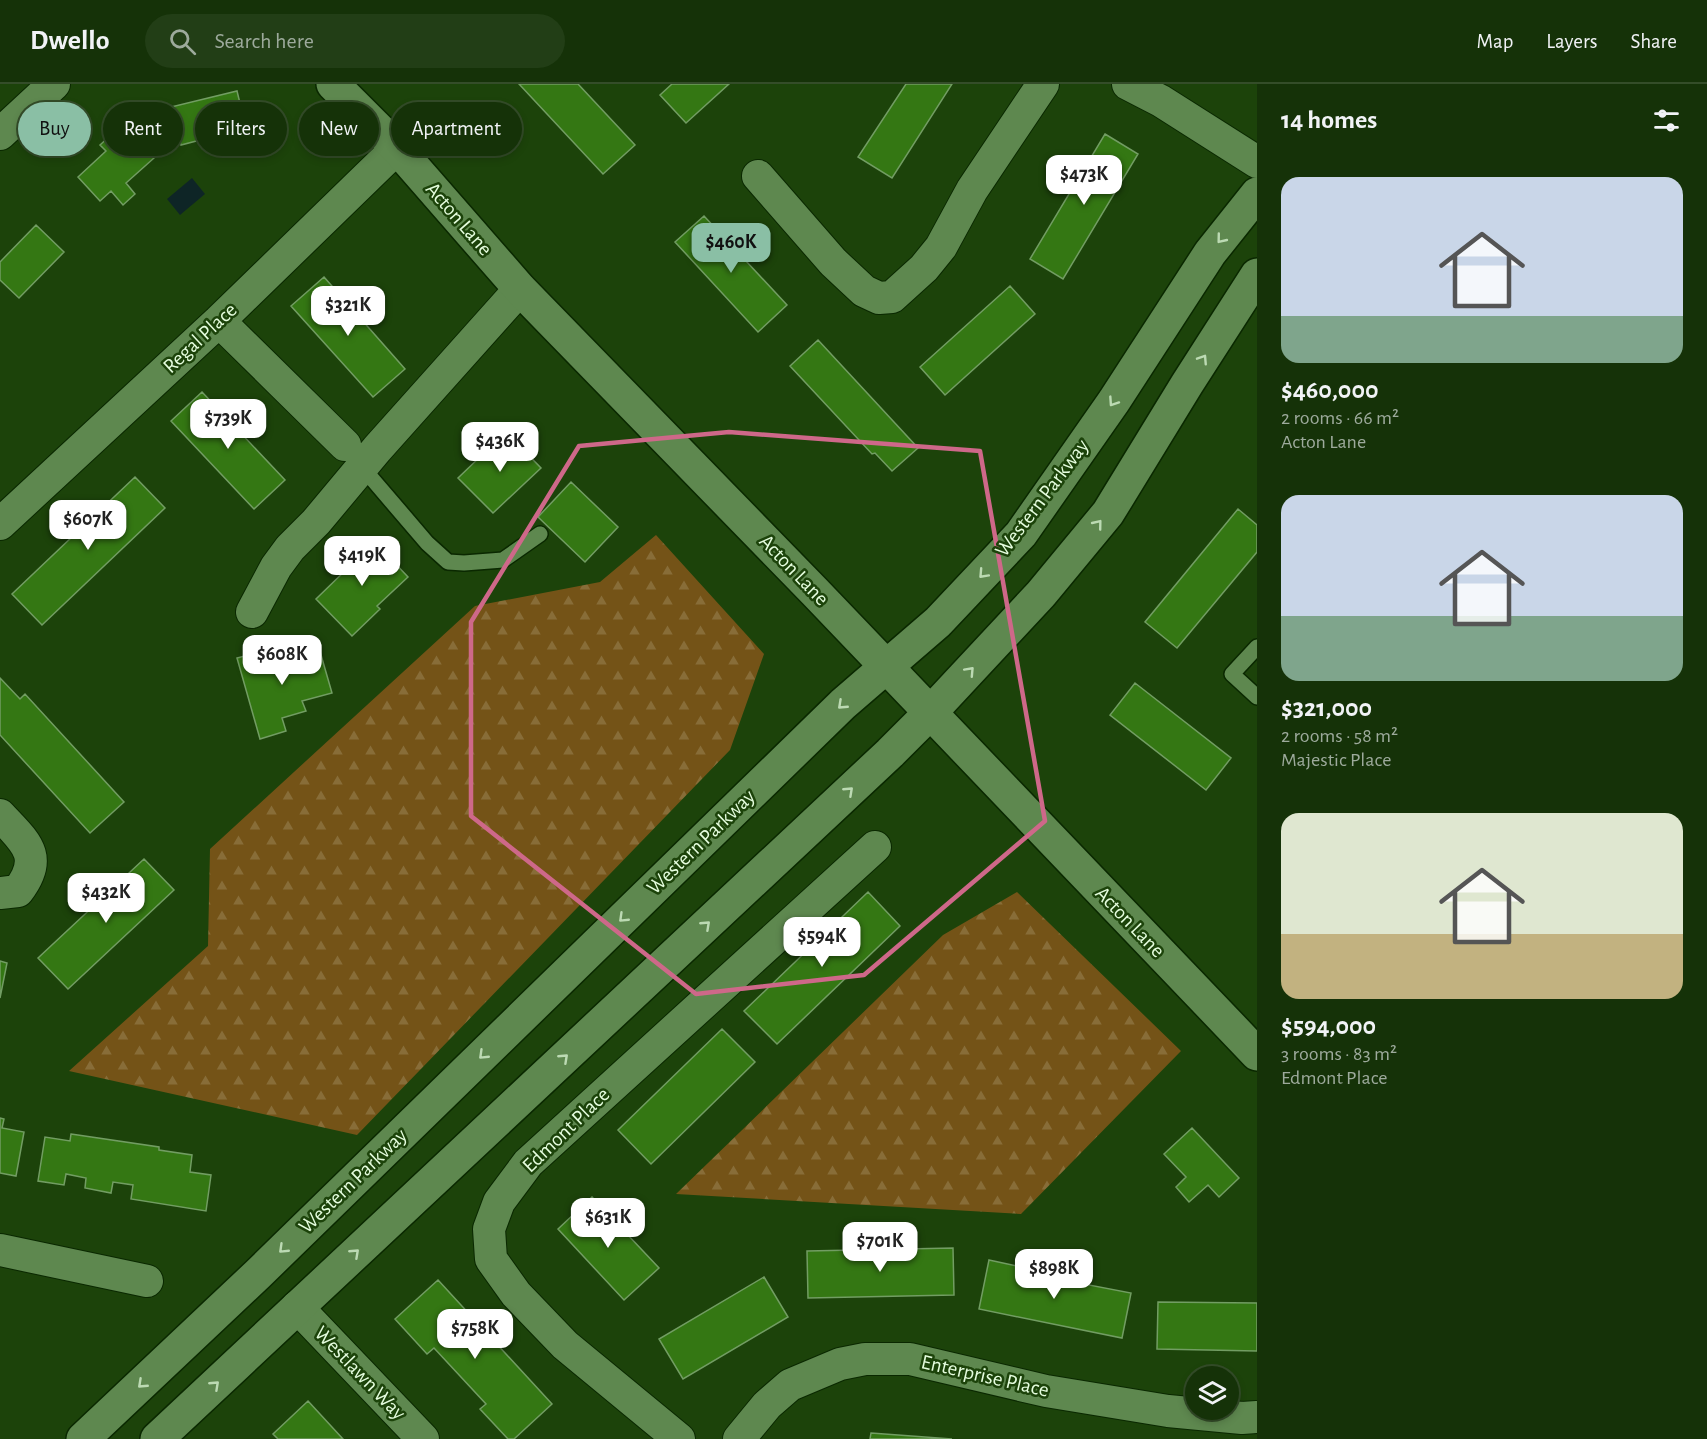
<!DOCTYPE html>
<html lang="en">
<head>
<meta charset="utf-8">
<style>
  :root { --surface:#153208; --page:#223e16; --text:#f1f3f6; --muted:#9daa9c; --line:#344d29; --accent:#8abfa5 }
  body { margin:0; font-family:"Alegreya Sans",sans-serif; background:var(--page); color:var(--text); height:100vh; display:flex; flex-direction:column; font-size:22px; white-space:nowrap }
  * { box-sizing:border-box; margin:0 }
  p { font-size:20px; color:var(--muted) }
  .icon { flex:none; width:33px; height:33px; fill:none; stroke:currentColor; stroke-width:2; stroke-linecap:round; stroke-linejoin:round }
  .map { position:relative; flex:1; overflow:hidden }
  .sheet { display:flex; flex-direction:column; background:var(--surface); width:450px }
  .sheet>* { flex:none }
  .top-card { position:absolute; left:18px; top:18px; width:570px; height:54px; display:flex; gap:12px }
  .controls { position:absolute; left:1185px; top:1282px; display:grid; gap:12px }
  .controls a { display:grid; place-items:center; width:54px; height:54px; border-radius:50%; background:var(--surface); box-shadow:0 3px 9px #0003,0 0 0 2px var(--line); font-size:30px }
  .price { position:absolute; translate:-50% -51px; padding:0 14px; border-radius:12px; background:#fff; color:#222; font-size:20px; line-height:39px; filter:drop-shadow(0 2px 3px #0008) }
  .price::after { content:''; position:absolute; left:50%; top:36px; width:18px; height:14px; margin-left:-9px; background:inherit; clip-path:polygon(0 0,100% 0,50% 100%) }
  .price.selected { background:var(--accent); color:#111 }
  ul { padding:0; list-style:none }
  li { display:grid; align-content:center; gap:12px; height:318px; padding:0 24px }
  li span { display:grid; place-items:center; height:186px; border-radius:18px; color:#555 }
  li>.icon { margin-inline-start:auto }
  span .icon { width:108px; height:108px; fill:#fffc; stroke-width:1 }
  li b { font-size:26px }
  h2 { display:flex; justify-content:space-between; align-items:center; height:72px; padding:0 24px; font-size:26px }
  .pill { padding:0 21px; border-radius:27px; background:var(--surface); box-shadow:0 3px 9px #0003,0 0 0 2px var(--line); font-size:21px; line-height:54px }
  .pill.selected { background:var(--accent); color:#111 }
  header { display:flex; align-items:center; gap:36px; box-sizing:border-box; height:84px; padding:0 30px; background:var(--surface); border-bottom:2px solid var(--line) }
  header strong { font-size:28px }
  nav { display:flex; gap:33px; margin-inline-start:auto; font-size:21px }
  .search { width:420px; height:54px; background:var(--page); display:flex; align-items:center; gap:15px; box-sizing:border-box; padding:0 21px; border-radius:33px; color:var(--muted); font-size:22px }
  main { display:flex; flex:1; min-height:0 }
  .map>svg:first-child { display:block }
  .forest { fill:url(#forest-firs) }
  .water { fill:#0e2526 }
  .building { fill:#347713; stroke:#729d63; stroke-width:1.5 }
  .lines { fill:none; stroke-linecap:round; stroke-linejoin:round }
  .lane-casing { stroke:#0a2800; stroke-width:18 }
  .street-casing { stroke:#0a2800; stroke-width:34 }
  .secondary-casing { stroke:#0a2800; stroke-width:36 }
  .lane { stroke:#5e884f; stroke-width:15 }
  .street { stroke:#5e884f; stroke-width:32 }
  .secondary { stroke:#5e884f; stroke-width:33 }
  .oneway { stroke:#bcdab3 }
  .marked { fill:none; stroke:#ce6889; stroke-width:4.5; stroke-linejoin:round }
  .labels { text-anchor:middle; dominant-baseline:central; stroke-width:5; stroke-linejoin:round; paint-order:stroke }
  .street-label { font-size:21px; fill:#e5fdde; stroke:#1c430a }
</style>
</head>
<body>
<header>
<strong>Dwello</strong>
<div class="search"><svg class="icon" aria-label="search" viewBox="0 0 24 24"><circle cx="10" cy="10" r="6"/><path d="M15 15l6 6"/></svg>Search here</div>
<nav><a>Map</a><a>Layers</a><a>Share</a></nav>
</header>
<main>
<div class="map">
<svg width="1257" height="1355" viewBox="0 0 1257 1355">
  <defs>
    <pattern id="forest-firs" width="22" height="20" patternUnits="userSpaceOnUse" patternTransform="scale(1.5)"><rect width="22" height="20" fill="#745317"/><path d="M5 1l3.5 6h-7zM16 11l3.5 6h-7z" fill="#886d38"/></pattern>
  </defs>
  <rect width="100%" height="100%" fill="#1c430a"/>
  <path class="forest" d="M 656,451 L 764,570 L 730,666 L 357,1051 L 69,987 L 208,862 L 210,765 L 475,522 L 600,498 Z
    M 1017,808 L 1181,967 L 1021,1130 L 676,1110 L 943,851 Z"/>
  <path class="water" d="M 192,94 L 205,110 L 180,131 L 167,115 Z"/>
  <path class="building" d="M 519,0 L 578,0 L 635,61 L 603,90 Z
    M 672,0 L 729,0 L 686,39 L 660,11 Z
    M 906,0 L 952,0 L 892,94 L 858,73 Z
    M 237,7 L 246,44 L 181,61 L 171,23 Z
    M 123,40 L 154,74 L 126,99 L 135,110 L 123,121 L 111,107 L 100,117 L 78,93 L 106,67 L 100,61 Z
    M 1105,50 L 1138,70 L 1063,195 L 1030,175 Z
    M 704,132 L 787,221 L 758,248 L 675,158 Z
    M 36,141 L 64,168 L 19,214 L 0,196 L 0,178 Z
    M 324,193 L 405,285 L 373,313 L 291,222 Z
    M 1010,202 L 1035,230 L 945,311 L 920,283 Z
    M 818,256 L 918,364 L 892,387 L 875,369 L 872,370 L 790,282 Z
    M 202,308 L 285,396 L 254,425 L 171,337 Z
    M 506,348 L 541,384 L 493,429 L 458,394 Z
    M 135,393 L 165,424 L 42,541 L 12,510 Z
    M 571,398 L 618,443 L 585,478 L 538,433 Z
    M 1238,425 L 1257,441 L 1257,468 L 1177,564 L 1145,538 Z
    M 370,453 L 408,493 L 377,522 L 380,525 L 352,552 L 316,515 L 351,481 L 346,475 Z
    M 301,564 L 302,568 L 319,564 L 332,609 L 302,617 L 306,627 L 282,634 L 286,647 L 260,655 L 237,574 L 264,567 L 266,574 Z
    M 0,594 L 20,615 L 25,610 L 124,718 L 90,749 L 0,651 Z
    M 1135,599 L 1231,674 L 1206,706 L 1110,631 Z
    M 144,775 L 174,806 L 68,905 L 38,874 Z
    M 868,808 L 900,842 L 777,960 L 744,927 Z
    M 0,877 L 7,879 L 0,914 Z
    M 722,945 L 755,978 L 651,1080 L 618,1046 Z
    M 0,1034 L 4,1035 L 2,1044 L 24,1048 L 16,1092 L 0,1089 Z
    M 1192,1044 L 1239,1094 L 1219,1113 L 1208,1101 L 1189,1118 L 1176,1103 L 1186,1093 L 1164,1070 Z
    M 71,1050 L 159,1063 L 159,1066 L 192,1071 L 190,1088 L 211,1091 L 206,1127 L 131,1115 L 133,1101 L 113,1098 L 111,1109 L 85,1104 L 86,1094 L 66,1090 L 64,1101 L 38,1097 L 45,1053 L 70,1057 Z
    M 592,1113 L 659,1184 L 624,1216 L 558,1145 Z
    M 953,1164 L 954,1211 L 808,1214 L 807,1167 Z
    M 989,1176 L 1068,1193 L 1068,1197 L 1131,1209 L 1122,1254 L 979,1225 Z
    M 764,1193 L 788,1233 L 683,1295 L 659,1255 Z
    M 438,1196 L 552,1320 L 514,1355 L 508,1355 L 480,1325 L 486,1320 L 434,1264 L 427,1270 L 395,1235 Z
    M 1158,1218 L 1257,1219 L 1257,1267 L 1157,1265 Z
    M 308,1317 L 343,1355 L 278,1355 L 273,1350 Z
    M 871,1349 L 952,1355 L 870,1355 Z"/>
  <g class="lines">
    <defs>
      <path id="lane" d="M 362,383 L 427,459 L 448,478 L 464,479 L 503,476 L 540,450
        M 1257,563 L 1232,590 L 1257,613"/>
      <path id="street" d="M 1128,0 L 1161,17 L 1257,78
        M 0,50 L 54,0
        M 758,92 L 833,178 L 864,207 L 879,214 L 892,213 L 924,184 L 941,163 L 972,106 L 1043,0
        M 219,237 L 345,361
        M 0,440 L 219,237 L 397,64
        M 252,528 L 276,483 L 290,464 L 316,438 L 377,365 L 520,205
        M 0,731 C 25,758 45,772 18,807 L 0,809
        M 0,1166 L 147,1197
        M 297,1223 L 423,1355
        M 679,1355 L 565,1261 L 516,1210 L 491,1175 L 489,1145 L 499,1118 L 528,1079 L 875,763
        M 739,1355 L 767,1321 L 790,1301 L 840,1280 L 865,1275 L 910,1275 L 1046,1307 L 1168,1327 L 1242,1334 L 1257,1333"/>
      <path id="secondary" d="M 333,0 L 397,64 L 520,205 L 815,508 L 1257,970
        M 83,1355 L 258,1190 L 843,620 L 938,538 L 1021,450 L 1114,317 L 1210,169 L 1257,110
        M 157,1355 L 890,669 L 930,629 L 1041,510 L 1108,429 L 1187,300 L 1257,191"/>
    </defs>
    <use href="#lane" class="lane-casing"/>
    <use href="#street" class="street-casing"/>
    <use href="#secondary" class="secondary-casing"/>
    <use href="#lane" class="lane"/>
    <use href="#street" class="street"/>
    <use href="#secondary" class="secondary"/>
  </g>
  <defs><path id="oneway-chevron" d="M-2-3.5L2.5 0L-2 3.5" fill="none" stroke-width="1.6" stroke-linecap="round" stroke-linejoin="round" transform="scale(1.5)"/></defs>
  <g class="oneway">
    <use href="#oneway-chevron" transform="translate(1221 155) rotate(129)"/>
    <use href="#oneway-chevron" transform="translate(1203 275) rotate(-57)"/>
    <use href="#oneway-chevron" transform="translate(1113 318) rotate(124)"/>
    <use href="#oneway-chevron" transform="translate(1098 440) rotate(-51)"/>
    <use href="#oneway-chevron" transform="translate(983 490) rotate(133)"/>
    <use href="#oneway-chevron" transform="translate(970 587) rotate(-47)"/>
    <use href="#oneway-chevron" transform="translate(842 621) rotate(137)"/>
    <use href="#oneway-chevron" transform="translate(849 707) rotate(-43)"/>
    <use href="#oneway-chevron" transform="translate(623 834) rotate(136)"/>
    <use href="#oneway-chevron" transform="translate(706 841) rotate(-43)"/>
    <use href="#oneway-chevron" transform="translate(483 971) rotate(136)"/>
    <use href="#oneway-chevron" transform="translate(564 974) rotate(-43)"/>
    <use href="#oneway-chevron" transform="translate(283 1165) rotate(136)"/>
    <use href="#oneway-chevron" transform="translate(355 1169) rotate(-43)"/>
    <use href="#oneway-chevron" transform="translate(142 1300) rotate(137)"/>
    <use href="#oneway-chevron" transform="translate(215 1301) rotate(-43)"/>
  </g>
  <path class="marked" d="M 729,348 L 980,367 L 1045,737 L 864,891 L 696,910 L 471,732 L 471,538 L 579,362 Z"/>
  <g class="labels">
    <g class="street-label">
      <text transform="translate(459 135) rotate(49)">Acton Lane</text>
      <text transform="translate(200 254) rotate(-43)">Regal Place</text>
      <text transform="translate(1042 414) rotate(-53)">Western Parkway</text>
      <text transform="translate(794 486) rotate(46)">Acton Lane</text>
      <text transform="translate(701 758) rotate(-44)">Western Parkway</text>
      <text transform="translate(1130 838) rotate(46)">Acton Lane</text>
      <text transform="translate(566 1046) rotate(-44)">Edmont Place</text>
      <text transform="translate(353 1097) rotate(-44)">Western Parkway</text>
      <text transform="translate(360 1289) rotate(46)">Westlawn Way</text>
      <text transform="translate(985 1292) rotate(13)">Enterprise Place</text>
    </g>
  </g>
</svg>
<div class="controls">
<a><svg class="icon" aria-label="layers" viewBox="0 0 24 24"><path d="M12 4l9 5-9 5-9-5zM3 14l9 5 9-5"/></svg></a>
</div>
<b class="price" style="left:1084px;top:122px">$473K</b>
<b class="price selected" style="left:731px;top:190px">$460K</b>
<b class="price" style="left:348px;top:253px">$321K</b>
<b class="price" style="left:228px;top:366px">$739K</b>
<b class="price" style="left:500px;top:389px">$436K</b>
<b class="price" style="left:88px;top:467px">$607K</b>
<b class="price" style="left:362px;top:503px">$419K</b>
<b class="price" style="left:282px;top:602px">$608K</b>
<b class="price" style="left:106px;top:840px">$432K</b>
<b class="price" style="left:822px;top:884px">$594K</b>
<b class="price" style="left:608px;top:1165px">$631K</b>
<b class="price" style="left:880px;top:1189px">$701K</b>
<b class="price" style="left:1054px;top:1216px">$898K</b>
<b class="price" style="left:475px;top:1276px">$758K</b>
<div class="top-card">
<a class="pill selected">Buy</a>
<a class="pill">Rent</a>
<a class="pill">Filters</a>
<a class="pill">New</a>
<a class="pill">Apartment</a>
</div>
</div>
<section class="sheet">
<h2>14 homes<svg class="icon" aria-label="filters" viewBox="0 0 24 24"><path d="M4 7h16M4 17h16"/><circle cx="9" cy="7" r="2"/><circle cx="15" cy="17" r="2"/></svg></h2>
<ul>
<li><span style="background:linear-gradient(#c9d6e8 75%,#7fa58c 0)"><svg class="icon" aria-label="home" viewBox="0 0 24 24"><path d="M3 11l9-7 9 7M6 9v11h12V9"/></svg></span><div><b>$460,000</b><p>2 rooms · 66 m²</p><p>Acton Lane</p></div></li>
<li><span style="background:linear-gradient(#c9d6e8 65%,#7fa58c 0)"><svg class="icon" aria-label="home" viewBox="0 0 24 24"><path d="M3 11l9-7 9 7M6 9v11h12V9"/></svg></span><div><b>$321,000</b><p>2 rooms · 58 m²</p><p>Majestic Place</p></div></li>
<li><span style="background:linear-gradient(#dfe7d0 65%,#c2b280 0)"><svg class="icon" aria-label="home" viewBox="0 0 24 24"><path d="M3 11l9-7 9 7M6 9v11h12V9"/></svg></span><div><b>$594,000</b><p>3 rooms · 83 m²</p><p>Edmont Place</p></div></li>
</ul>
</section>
</main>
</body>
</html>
